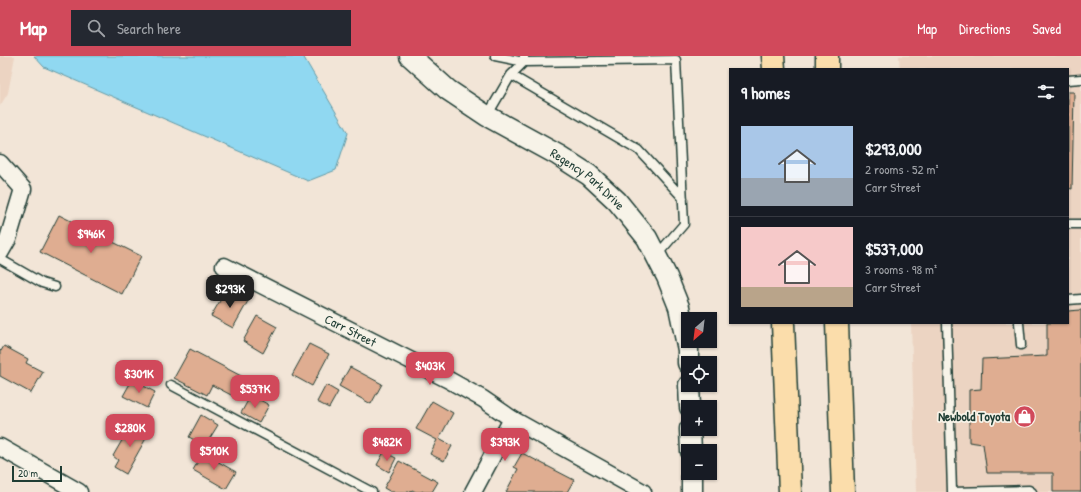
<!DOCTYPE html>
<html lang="en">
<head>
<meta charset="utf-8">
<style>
  :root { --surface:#171b24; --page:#242831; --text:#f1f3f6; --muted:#9ea1a6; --line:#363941; --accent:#d1495b }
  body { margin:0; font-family:"Patrick Hand",sans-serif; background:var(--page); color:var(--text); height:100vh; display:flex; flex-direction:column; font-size:15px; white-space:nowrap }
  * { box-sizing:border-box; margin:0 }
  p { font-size:13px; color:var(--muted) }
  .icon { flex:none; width:22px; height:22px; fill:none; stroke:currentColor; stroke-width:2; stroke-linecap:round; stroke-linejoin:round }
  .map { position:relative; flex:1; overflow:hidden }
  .panel { position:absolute; left:729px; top:12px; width:340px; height:256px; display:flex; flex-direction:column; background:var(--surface); border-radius:0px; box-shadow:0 1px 3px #0004 }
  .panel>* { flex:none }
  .needle { width:26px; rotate:208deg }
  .fabs { position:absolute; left:681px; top:256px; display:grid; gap:8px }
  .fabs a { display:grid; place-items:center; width:36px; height:36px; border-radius:0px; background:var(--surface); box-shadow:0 1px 3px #0004; font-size:20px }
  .scale { position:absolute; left:12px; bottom:10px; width:50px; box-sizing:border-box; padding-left:4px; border:2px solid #1f3d34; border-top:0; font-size:11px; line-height:14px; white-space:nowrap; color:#1f3d34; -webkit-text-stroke:3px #f7f3e8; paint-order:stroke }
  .price { position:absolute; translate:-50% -34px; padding:0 9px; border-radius:8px; background:var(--accent); color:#fff; font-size:13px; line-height:26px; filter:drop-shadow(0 1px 2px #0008) }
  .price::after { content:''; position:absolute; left:50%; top:24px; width:12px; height:9px; margin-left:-6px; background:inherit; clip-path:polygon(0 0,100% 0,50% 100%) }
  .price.selected { background:#222; color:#fff }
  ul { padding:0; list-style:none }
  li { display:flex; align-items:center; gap:12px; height:100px; padding:0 12px }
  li+li { border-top:1px solid var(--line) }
  li span { display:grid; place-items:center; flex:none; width:112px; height:80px; border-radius:0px; color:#555 }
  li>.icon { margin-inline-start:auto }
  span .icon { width:48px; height:48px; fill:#fffc; stroke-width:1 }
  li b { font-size:17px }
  h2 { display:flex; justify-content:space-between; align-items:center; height:48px; padding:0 12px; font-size:17px }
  header { display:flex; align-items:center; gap:24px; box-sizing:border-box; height:56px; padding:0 20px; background:var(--accent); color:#fff }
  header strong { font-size:19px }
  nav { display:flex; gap:22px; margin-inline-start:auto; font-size:14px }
  .search { width:280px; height:36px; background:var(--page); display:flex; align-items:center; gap:10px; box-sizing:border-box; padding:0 14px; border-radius:0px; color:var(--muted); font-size:15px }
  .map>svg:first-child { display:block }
  .built { fill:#ecd4c2 }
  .water { fill:#90d8f1; stroke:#639aa5 }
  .building { fill:#dfad91; stroke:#1f3d34 }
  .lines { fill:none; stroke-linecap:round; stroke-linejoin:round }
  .service-casing { stroke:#1f3d34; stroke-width:11 }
  .minor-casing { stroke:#1f3d34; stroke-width:19 }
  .tertiary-casing { stroke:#1f3d34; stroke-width:23 }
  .motorway-casing { stroke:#1f3d34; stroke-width:25 }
  .service { stroke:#f7f3e8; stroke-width:8 }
  .minor { stroke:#f7f3e8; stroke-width:16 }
  .tertiary { stroke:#f7f3e8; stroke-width:20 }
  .motorway { stroke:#fbddab; stroke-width:22 }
  .labels { text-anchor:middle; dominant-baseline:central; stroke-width:3.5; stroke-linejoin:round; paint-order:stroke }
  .street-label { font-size:13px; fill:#1f3d34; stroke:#f7f3e8 }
  .poi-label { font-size:13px; font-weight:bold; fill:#1f3d34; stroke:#f7f3e8; text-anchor:end }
</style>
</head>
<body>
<header>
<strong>Map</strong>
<div class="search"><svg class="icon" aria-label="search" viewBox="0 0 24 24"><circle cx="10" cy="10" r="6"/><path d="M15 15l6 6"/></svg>Search here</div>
<nav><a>Map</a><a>Directions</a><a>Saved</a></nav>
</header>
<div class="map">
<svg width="1081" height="436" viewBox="0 0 1081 436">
  <rect width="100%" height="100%" fill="#f2e5d7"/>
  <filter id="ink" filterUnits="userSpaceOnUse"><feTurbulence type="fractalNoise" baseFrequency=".025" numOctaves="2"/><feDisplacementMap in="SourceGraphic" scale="8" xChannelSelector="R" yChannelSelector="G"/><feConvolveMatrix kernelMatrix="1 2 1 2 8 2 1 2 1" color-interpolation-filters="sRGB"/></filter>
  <g filter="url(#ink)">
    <path class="built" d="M 0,0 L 15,0 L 8,37 L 0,50 Z
      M 899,0 L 1081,0 L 1081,436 L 916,436 L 911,267 L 1068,267 L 1068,13 L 900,13 Z"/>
    <path class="water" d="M 34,0 L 303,0 L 348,77 L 336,114 L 308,125 L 44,11 Z"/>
    <path class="building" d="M 1068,36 L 1074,36 L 1072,133 L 1068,132 Z
      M 59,159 L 141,200 L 122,238 L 40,196 Z
      M 227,233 L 248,245 L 233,272 L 211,260 Z
      M 1081,254 L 1081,436 L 1053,436 L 1053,417 L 987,417 L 983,388 L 969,386 L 969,334 L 981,333 L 982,303 L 1047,300 L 1047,267 L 1068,267 L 1068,255 Z
      M 257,260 L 277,271 L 263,297 L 243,285 Z
      M 309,288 L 329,298 L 312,330 L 292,319 Z
      M 4,290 L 28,303 L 26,307 L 43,316 L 31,337 L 0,320 L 0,294 L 1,295 Z
      M 190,293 L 243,321 L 233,340 L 212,329 L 207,339 L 174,322 Z
      M 350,311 L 382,328 L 371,348 L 339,330 Z
      M 132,324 L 155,336 L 147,352 L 123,340 Z
      M 326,329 L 338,336 L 329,352 L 317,346 Z
      M 251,339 L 269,349 L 259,367 L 241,357 Z
      M 432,345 L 453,357 L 439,383 L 452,390 L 444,405 L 430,398 L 437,384 L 416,373 Z
      M 201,359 L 218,369 L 205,390 L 189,381 Z
      M 132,367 L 149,377 L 126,418 L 114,411 L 118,404 L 113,400 Z
      M 384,396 L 396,402 L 389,416 L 377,409 Z
      M 203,397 L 236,416 L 226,433 L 193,414 Z
      M 522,397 L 574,424 L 567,436 L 506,436 L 518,413 L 514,411 Z
      M 399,405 L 438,426 L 432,436 L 424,436 L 422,435 L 421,436 L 416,436 L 412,434 L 411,436 L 391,436 L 384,432 Z"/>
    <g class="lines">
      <defs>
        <path id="service" d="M 495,0 L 524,6 L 524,0
          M 511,19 L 639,94 L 683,142
          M 1068,24 L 1081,23
          M 487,60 L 511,19 L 524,6 L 676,4 L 684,168 L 657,199
          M 1068,168 L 1081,168
          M 0,203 L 42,227 L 55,231
          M 1068,244 L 1081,243
          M 947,267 L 952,436
          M 1019,267 L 1021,289
          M 171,329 L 372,436
          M 952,436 L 1029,434 L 1032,436"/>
        <g id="minor">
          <path d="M 0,107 L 23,133 L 8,183 L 0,197"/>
          <path id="s1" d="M 224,210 L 447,323 L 483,343 L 512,363 L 643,436"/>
          <path d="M 0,391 L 79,436"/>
          <path d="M 473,436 L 512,363"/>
        </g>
        <g id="tertiary">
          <path id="s2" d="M 410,0 L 448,34 L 487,60 L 558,99 L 589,119 L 617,145 L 647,182 L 667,221 L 679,251 L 688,294 L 688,307"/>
          <path d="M 689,329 L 690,351"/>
          <path d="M 690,373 L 691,395"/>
          <path d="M 692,417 L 692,436"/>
        </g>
        <path id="motorway" d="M 773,0 L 774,13
          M 827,0 L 827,13
          M 783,267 L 790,436
          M 837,267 L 843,436"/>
      </defs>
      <use href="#service" class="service-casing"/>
      <use href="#minor" class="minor-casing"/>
      <use href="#tertiary" class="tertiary-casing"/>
      <use href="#motorway" class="motorway-casing"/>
      <use href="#service" class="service"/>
      <use href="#minor" class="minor"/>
      <use href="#tertiary" class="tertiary"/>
      <use href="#motorway" class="motorway"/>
    </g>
  </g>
  <defs>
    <symbol id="shop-disc" viewBox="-11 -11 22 22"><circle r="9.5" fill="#d1495b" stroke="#f7f3e8"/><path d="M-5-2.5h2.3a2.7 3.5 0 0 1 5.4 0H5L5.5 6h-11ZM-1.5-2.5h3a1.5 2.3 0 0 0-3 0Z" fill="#fff"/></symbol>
  </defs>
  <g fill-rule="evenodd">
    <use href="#shop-disc" x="1012" y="348" width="25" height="25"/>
  </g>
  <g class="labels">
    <g class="street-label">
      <text stroke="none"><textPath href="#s2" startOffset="217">Regency Park Drive</textPath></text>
      <text stroke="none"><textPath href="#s1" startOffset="142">Carr Street</textPath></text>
    </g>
    <g class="poi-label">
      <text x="1010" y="360">Newbold Toyota</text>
    </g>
  </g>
</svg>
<div class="fabs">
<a><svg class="needle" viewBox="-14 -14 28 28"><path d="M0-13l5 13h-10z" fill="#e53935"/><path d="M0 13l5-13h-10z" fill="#9ea1a6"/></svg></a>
<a><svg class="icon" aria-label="locate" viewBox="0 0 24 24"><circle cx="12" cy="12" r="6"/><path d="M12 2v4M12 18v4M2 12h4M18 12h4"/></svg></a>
<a>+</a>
<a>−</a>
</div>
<div class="scale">20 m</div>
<b class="price" style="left:91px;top:198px">$946K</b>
<b class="price selected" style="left:230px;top:253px">$293K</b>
<b class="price" style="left:430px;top:330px">$403K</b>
<b class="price" style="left:139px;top:338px">$301K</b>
<b class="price" style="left:255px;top:353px">$537K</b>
<b class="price" style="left:130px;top:392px">$280K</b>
<b class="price" style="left:387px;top:406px">$482K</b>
<b class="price" style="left:505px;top:406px">$393K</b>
<b class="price" style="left:214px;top:415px">$510K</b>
<section class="panel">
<h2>9 homes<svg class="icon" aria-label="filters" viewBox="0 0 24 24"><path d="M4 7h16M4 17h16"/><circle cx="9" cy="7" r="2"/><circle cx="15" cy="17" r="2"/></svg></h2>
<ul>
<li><span style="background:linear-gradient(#a9c7e8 65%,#9aa5b1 0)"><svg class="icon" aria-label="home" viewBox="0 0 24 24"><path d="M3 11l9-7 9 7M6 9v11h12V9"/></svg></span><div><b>$293,000</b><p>2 rooms · 52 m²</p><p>Carr Street</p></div></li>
<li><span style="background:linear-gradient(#f6c9c9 75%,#b9a48a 0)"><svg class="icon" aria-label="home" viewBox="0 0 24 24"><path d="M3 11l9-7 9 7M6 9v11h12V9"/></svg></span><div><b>$537,000</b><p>3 rooms · 98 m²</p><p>Carr Street</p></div></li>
</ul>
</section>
</div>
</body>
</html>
